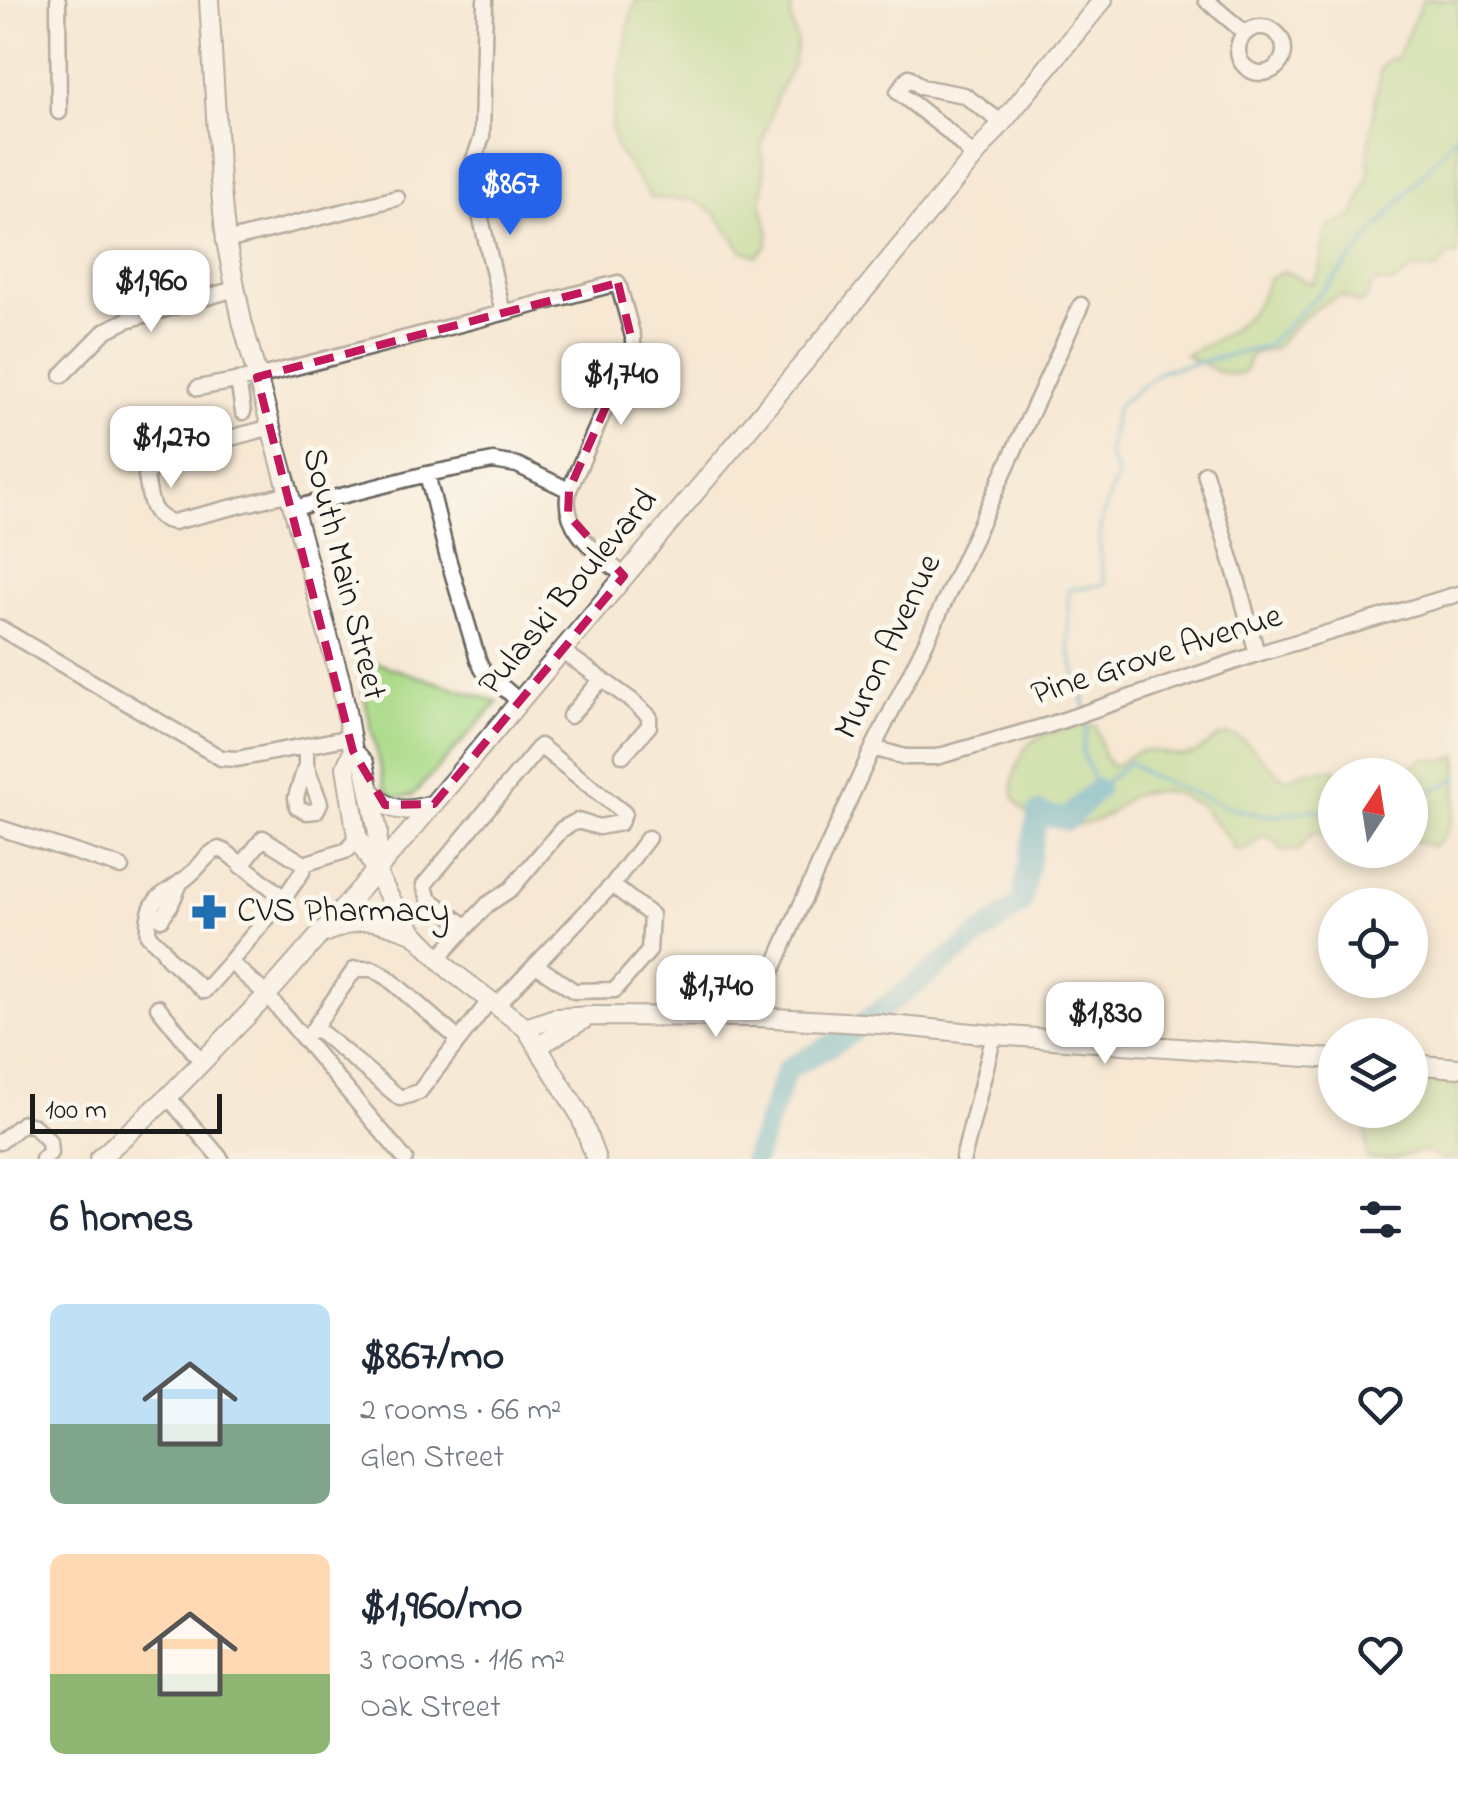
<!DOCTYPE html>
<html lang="en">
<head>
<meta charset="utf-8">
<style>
  :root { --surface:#fff; --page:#f2f2f3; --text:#1f2937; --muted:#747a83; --accent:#2563eb }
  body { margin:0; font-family:"Indie Flower",sans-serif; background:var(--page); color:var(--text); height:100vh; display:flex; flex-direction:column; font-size:38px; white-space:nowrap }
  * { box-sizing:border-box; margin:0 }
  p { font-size:32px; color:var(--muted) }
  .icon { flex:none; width:55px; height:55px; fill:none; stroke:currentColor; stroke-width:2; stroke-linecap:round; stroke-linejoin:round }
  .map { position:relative; height:1159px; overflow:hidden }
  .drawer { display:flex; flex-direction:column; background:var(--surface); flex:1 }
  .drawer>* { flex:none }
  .needle { width:65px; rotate:12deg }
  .fabs { position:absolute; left:1318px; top:758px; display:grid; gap:20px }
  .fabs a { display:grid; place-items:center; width:110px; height:110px; border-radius:50%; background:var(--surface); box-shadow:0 5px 15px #0003; font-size:50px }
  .scale { position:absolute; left:30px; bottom:25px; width:192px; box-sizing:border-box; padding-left:10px; border:5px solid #1c1c1c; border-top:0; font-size:28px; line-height:35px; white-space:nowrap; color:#1c1c1c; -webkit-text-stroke:8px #fbf7ec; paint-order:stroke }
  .price { position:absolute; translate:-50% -85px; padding:0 22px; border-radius:20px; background:#fff; color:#222; font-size:32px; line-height:65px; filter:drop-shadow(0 2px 5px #0008) }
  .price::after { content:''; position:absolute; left:50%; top:60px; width:30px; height:22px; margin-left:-15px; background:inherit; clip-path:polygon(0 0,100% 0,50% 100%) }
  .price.active { background:var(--accent); color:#fff }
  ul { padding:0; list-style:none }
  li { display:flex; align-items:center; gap:30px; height:250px; padding:0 50px }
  li span { display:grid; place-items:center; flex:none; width:280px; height:200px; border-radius:15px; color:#555 }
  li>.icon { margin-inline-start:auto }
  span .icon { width:120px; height:120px; fill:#fffc; stroke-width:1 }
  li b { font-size:42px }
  h2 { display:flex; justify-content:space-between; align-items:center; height:120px; padding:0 50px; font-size:42px }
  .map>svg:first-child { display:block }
  .green { fill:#aada87; stroke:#637b52; stroke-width:2.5 }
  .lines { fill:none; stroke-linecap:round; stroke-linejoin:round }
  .stream { stroke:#43a9c3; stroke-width:4 }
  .river { stroke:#43a9c3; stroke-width:22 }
  .minor-casing { stroke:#68635c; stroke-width:19 }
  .major-casing { stroke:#68635c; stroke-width:22 }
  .minor { stroke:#fff; stroke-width:14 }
  .major { stroke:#fff; stroke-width:18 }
  .marked { fill:none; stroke:#c2185b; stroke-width:8; stroke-dasharray:20 12; stroke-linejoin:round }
  .labels { text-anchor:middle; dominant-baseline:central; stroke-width:10; stroke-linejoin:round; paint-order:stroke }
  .street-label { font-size:35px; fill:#1c1c1c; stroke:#fbf7ec }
  .poi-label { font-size:35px; fill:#1c1c1c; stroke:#fbf7ec; text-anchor:start }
</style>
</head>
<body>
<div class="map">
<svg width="1458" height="1159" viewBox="0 0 1458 1159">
  <rect width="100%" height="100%" fill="#fbf7ec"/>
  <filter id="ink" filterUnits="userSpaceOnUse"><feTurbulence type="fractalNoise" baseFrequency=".01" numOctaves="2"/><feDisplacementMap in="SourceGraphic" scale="20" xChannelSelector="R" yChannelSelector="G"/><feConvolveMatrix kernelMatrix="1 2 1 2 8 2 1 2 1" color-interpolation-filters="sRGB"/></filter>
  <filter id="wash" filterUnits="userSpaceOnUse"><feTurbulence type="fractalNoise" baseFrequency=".0048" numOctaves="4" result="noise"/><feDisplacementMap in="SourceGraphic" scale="40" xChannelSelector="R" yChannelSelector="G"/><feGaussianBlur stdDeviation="2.25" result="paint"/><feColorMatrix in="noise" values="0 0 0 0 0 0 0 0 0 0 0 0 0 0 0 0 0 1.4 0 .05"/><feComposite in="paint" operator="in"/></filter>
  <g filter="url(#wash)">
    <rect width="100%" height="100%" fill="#f6e8d3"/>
    <path class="green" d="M 636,0 L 791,0 L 791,20 L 797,42 L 793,64 L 777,96 L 761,147 L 765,175 L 761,202 L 769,233 L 767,246 L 757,256 L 742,250 L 716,214 L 694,200 L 651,198 L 616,148 L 611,127 L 631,14 Z
      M 1423,0 L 1458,0 L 1458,255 L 1449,254 L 1436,270 L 1413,269 L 1392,284 L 1378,282 L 1371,286 L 1368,296 L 1360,304 L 1341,295 C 1313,306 1292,326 1274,349 L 1251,354 L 1245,371 L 1239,375 L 1219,372 L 1185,355 C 1223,337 1255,322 1268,279 L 1284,271 L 1312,284 L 1319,270 L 1325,233 L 1329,227 L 1354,216 L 1369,175 L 1369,147 L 1380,69 L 1388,59 L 1396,59 Z
      M 355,656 L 498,702 L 413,795 L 396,798 L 385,788 Z
      M 1086,724 L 1096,726 L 1104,757 L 1112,767 C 1122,763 1130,754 1140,751 C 1159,747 1177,761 1195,753 C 1210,746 1220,729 1238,737 C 1257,747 1267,768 1286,779 L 1306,771 L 1336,769 L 1341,775 L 1335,775 L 1335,819 L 1324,832 L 1312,834 L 1299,850 L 1281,850 L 1277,842 L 1264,835 C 1253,842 1250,855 1234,849 L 1229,839 L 1199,804 C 1189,803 1187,798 1179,795 C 1168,790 1152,791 1140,793 C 1128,795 1124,802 1115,809 C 1106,817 1092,823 1080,825 C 1056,829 1014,817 1013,788 C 1012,777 1019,761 1024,751 C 1034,732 1067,729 1086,724 Z
      M 1458,755 C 1458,786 1458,832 1432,847 L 1410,839 L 1410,775 L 1400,775 L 1424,758 C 1436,759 1447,764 1458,755 Z
      M 1419,1080 L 1458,1086 L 1458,1159 L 1440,1159 L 1423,1150 L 1395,1159 L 1367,1159 L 1365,1110 L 1410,1110 L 1410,1083 L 1416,1083 Z"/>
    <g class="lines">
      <path class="stream" d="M 1086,709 L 1069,650 L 1068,590 L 1105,584 C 1095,536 1098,520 1118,476 L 1108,454 L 1116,407 L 1161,371 L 1265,347 L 1338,275 L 1458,133
        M 1089,718 L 1082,751 L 1097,789 L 1129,762 L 1149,776 L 1231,808 L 1251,813 L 1278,816 L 1313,809 L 1335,816
        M 1410,802 L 1458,778"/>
      <path class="river" d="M 754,1159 L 787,1069 L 841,1040 L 1021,904 L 1038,813 L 1067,820 L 1097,789"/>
    </g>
  </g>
  <g filter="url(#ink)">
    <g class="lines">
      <defs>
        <path id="minor" d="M 58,0 L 59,112
          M 485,0 L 482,137 L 473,162 L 471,176 L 503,313
          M 1206,0 L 1244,32
          M1238 50a23 23 0 1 1 46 0a23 23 0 1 1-46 0Z
          M 973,156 L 949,132 L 898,92 L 909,77 L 921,87 L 964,95 L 1001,122
          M 226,241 L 397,198
          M 62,375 L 105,331 L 127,320 L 235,289
          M 238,380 L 243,412
          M 198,388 L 257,377 L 618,283 L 633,337 L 633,345 L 569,490 C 560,529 599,554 624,576
          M 272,427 C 243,435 160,453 146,476 C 150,497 149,517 173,522 L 290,493
          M 1205,473 L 1238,582 L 1257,654
          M 427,474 L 447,555 L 478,660 L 483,670 L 520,702
          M 294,508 L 427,474 L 493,461 L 517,465 L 569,490
          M 0,628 L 221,758 L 237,759 L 351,737
          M 562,651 L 631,700 L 649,716 L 649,726 L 623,755
          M 570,716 L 602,679
          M 873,748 L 905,757 L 936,757 L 1049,725 L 1257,654 L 1458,594
          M 306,765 L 320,803 L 316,811 L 307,812 L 297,807 L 296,797 L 306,765 L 306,746
          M 0,828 L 121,867
          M 241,866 L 263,838 L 304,864 L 348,850 L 357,836
          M 284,898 L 302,872 L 304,864
          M 161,919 L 171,904 L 181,881
          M 437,959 L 488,904 L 511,889 L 562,829 L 577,821 L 599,827 L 620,823 L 624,813 L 540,746 L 424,885 L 429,899 L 467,927
          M 230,962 L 284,898 L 226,852 L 219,849 C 207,853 203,863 194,871 C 168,897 146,891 148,935 L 162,948 L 168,958 L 204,991 L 230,962 L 267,995 L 405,1159
          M 536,965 L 574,991 L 615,990 L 649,951 L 651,915 L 612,885
          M 497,1005 L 612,885 L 648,838
          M 158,1007 L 202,1062
          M 756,1017 L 767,983 L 801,905 L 873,748 L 924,646 L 1081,305
          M 316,1028 L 400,1098 L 419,1092 L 490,1000
          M 312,1031 L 355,969 L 373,969 L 387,977 L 458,1039
          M 168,1097 L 221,1159
          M 0,1142 L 23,1123 L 34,1126 L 49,1141 L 50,1153 L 43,1159
          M 963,1159 L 994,1035"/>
        <path id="major" d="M 209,0 L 220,182 L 226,241 L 242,321 L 341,683 L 353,751 L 346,767 L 357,836 L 391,900 L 414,933 L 450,970 L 526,1028 L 580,1115 L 596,1159
          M 353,751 L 364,763 L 378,832 L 375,870
          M 370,791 C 389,813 407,813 434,804
          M 324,933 C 368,915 369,918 413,933
          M 526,1028 L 555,1018 L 593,1016 L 756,1017 L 880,1024 L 994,1035 L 1335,1059
          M 538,1046 L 583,1020
          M 1410,1064 L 1458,1068
          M 99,1159 L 168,1097 L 267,995 L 409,833 L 844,315 L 1103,0"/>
      </defs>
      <use href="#minor" class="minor-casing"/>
      <use href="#major" class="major-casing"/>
      <use href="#minor" class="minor"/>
      <use href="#major" class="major"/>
    </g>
  </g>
  <path d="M0 0H1458V1159H0ZM 618,283 L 633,345 L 569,490 L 568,515 L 624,576 L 434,804 L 385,805 L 353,751 L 257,377 Z" fill="#f6e8d3" fill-opacity=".55" fill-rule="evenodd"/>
  <path class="marked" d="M 618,283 L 633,345 L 569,490 L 568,515 L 624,576 L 434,804 L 385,805 L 353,751 L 257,377 Z"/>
  <defs>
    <symbol id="pharmacy-bare" viewBox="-9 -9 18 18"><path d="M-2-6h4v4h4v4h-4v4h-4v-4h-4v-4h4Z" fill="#1f6fb2" stroke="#fbf7ec" stroke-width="2.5" paint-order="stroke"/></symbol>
  </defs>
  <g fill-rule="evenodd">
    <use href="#pharmacy-bare" x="184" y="887" width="50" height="50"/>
  </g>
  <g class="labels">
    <g class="street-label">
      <text transform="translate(343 574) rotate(76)">South Main Street</text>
      <text transform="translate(569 593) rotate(-50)">Pulaski Boulevard</text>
      <text transform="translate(889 647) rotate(-64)">Muron Avenue</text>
      <text transform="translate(1157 656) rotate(-18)">Pine Grove Avenue</text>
    </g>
    <g class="poi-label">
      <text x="237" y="912">CVS Pharmacy</text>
    </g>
  </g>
</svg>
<div class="fabs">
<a><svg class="needle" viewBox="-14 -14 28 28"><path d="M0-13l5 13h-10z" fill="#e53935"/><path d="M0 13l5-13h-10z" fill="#747a83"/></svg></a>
<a><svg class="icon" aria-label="locate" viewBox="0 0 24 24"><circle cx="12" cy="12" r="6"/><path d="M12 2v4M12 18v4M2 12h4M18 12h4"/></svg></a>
<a><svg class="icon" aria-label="layers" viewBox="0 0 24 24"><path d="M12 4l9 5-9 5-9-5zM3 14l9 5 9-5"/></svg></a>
</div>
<div class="scale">100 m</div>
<b class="price active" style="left:510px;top:238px">$867</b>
<b class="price" style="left:151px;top:335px">$1,960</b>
<b class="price" style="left:621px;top:428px">$1,740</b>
<b class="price" style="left:171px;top:491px">$1,270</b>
<b class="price" style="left:716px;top:1040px">$1,740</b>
<b class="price" style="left:1105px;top:1067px">$1,830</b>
</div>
<section class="drawer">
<h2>6 homes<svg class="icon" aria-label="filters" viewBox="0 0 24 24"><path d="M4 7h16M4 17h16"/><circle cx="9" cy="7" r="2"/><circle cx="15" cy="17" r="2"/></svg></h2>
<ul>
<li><span style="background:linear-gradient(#bfe0f5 60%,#7fa58c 0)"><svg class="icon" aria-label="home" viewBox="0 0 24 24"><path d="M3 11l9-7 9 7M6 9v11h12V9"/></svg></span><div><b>$867/mo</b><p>2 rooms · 66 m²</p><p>Glen Street</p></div><svg class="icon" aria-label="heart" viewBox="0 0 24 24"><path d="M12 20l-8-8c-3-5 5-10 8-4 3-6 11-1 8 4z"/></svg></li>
<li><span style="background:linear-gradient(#ffd9b3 60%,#8fb573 0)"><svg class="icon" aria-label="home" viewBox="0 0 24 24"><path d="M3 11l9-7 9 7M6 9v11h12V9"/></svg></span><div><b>$1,960/mo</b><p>3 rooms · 116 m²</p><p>Oak Street</p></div><svg class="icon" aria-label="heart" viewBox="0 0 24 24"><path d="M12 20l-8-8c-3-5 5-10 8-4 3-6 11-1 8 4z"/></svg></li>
</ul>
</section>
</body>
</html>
